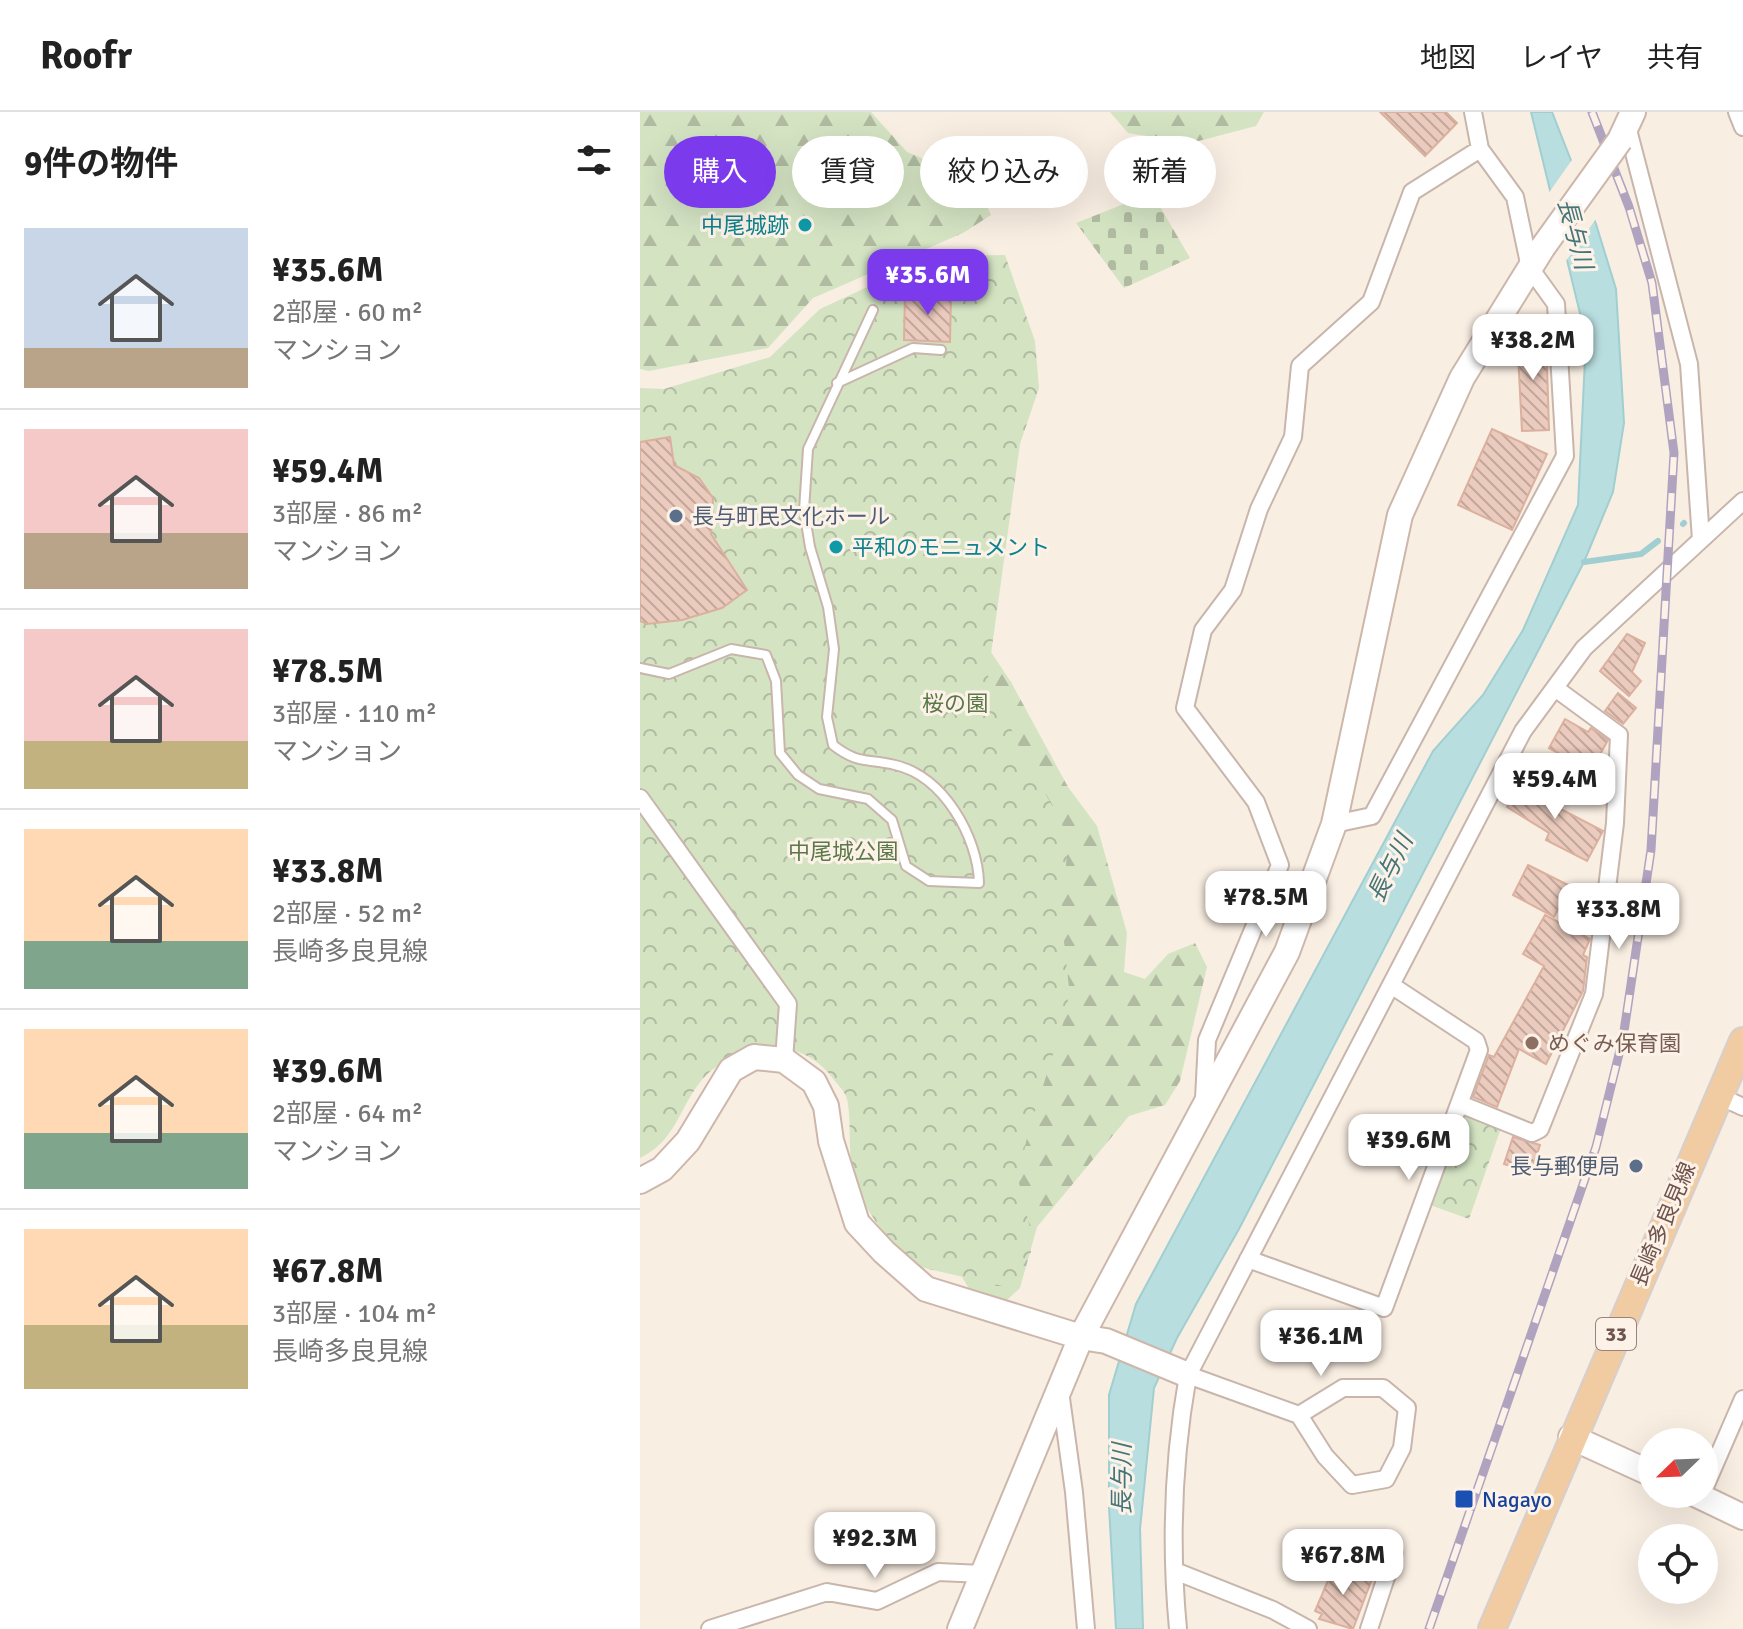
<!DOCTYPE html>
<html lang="ja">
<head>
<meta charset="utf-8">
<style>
  :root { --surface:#fff; --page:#f2f2f2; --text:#222; --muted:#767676; --line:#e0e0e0; --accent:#7c3aed }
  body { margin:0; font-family:Signika,"Noto Sans JP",sans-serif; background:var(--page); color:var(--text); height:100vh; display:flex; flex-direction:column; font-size:30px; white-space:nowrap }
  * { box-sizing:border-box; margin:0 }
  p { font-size:26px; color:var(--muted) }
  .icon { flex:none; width:44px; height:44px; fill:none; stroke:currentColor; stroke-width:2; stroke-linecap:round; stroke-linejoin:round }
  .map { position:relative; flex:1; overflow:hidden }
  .sheet { display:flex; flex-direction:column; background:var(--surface); width:640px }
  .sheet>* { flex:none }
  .hud { position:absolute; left:24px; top:24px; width:760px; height:72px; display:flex; gap:16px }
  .needle { width:52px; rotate:247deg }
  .tools { position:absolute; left:998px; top:1316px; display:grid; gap:16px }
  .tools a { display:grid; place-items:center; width:80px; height:80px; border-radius:50%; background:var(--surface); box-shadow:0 8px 32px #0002; font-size:40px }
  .price { position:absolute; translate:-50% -68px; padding:0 18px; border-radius:16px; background:#fff; color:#222; font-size:26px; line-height:52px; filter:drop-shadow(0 2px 4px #0008) }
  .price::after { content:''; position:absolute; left:50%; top:48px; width:24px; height:18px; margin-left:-12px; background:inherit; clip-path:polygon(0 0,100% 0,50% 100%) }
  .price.selected { background:var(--accent); color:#fff }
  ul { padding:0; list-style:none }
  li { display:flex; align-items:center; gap:24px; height:200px; padding:0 24px }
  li+li { border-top:2px solid var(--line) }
  li span { display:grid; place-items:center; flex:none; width:224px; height:160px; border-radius:0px; color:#555 }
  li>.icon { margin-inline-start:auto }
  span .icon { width:96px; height:96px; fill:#fffc; stroke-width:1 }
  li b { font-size:34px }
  h2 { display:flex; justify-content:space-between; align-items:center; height:96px; padding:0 24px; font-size:34px }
  .tag { padding:0 28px; border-radius:36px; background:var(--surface); box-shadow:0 8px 32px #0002; font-size:28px; line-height:72px }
  .tag.selected { background:var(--accent); color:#fff }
  header { display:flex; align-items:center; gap:48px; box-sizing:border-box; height:112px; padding:0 40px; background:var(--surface); border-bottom:2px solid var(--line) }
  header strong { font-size:38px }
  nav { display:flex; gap:44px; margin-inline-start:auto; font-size:28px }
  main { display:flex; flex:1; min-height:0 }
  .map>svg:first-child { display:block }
  .forest { fill:url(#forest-firs) }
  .cemetery { fill:url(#cemetery-stones) }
  .park { fill:url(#park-crowns) }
  .water { fill:#b9dee0; stroke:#a1ced0; stroke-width:2 }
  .pier { fill:#f9eee2 }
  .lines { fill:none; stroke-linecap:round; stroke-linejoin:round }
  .stream { stroke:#a1ced0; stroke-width:6 }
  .building { fill:url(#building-back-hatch); stroke:#dcb09f; stroke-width:2 }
  .lane-casing { stroke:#c8b5ab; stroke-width:12 }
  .street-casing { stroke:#c8b5ab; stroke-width:20 }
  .secondary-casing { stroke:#cdb7ab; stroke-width:28 }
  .primary-casing { stroke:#d6cfcd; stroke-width:30 }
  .lane { stroke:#fff; stroke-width:8 }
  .street { stroke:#fff; stroke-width:16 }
  .secondary { stroke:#fff; stroke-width:24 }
  .primary { stroke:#f1cba1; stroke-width:26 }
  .rail-casing { stroke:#b0a3c0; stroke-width:9 }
  .rail { stroke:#fdf2e8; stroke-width:6; stroke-dasharray:18; stroke-linecap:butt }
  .secondary-bridge-casing { stroke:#cdb7ab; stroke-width:28; stroke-linecap:butt }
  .secondary-bridge { stroke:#fff; stroke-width:24 }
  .culture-dot { fill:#0f9aa8; stroke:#fdf2e8; stroke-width:3 }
  .service-dot { fill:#5c6f8a; stroke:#fdf2e8; stroke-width:3 }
  .education-dot { fill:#8d6e63; stroke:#fdf2e8; stroke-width:3 }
  .transit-dot { fill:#1a4fb4; stroke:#fdf2e8; stroke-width:3 }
  .labels { text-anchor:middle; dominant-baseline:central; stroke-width:6; stroke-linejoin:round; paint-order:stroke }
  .shield { fill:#fdf2e8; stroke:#99837b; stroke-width:2 }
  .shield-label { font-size:20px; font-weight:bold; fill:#6e544c }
  .culture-label { font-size:22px; fill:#0d838f; stroke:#fdf2e8; text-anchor:end }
  .service-label { font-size:22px; fill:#4e5e75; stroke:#fdf2e8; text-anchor:start }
  .park-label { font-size:22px; fill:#5b7848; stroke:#fdf2e8 }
  .education-label { font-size:22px; fill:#785e54; stroke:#fdf2e8; text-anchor:start }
  .street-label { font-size:22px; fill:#6e544c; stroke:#fdf2e8 }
  .transit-label { font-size:22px; fill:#164399; stroke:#fdf2e8; text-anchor:start }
  .water-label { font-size:24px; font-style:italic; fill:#457578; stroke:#fdf2e8 }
</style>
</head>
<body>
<header>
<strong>Roofr</strong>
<nav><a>地図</a><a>レイヤ</a><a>共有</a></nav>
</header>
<main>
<section class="sheet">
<h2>9件の物件<svg class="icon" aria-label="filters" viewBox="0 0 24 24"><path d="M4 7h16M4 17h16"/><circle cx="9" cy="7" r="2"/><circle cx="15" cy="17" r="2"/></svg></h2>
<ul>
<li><span style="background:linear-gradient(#c9d6e8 75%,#b9a48a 0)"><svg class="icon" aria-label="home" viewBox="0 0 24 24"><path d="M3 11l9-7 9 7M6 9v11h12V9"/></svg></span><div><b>¥35.6M</b><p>2部屋 · 60 m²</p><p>マンション</p></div></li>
<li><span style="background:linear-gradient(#f6c9c9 65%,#b9a48a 0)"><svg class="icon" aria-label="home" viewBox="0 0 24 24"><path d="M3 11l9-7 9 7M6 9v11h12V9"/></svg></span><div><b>¥59.4M</b><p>3部屋 · 86 m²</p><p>マンション</p></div></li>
<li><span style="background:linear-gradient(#f6c9c9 70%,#c2b280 0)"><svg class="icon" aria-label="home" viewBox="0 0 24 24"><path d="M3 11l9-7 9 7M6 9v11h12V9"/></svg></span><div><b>¥78.5M</b><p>3部屋 · 110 m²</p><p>マンション</p></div></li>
<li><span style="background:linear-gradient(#ffd9b3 70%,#7fa58c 0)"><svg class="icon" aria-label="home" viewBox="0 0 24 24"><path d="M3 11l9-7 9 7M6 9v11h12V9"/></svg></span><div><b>¥33.8M</b><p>2部屋 · 52 m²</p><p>長崎多良見線</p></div></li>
<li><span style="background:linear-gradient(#ffd9b3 65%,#7fa58c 0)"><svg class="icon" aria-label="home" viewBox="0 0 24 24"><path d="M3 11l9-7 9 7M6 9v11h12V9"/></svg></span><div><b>¥39.6M</b><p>2部屋 · 64 m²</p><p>マンション</p></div></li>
<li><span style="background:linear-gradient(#ffd9b3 60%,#c2b280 0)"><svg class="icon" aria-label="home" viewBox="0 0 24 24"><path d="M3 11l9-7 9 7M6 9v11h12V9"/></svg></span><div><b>¥67.8M</b><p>3部屋 · 104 m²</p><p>長崎多良見線</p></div></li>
</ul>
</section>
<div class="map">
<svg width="1103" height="1517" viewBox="0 0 1103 1517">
  <defs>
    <pattern id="forest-firs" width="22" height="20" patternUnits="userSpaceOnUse" patternTransform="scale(2)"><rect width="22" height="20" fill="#d4e4c3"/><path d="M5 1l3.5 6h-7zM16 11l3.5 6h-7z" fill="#b0bba1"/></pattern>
    <pattern id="cemetery-stones" width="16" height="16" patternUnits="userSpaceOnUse" patternTransform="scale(2)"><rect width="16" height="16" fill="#d4e4c3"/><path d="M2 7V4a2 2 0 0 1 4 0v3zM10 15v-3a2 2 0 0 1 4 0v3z" fill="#b0bba1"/></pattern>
    <pattern id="park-crowns" width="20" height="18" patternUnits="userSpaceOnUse" patternTransform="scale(2)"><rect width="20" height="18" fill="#d4e4c3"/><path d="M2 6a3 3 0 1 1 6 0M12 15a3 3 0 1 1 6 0" fill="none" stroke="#b0bba1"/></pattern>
    <pattern id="building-back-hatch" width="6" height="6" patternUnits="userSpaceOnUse" patternTransform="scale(2)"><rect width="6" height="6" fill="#ebcbbd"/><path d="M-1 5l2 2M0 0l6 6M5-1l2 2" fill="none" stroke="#c3a79c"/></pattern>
  </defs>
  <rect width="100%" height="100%" fill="#f9eee2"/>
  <path class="forest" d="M 0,0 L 231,0 L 267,40 L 336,69 L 351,103 L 323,121 L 173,186 L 128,236 L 9,259 L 0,257 Z
    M 470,0 L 624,0 L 616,14 L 551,31 L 488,21 Z
    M 333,513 L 371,570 L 428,675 L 457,714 L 487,821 L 484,860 L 505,867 L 528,842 L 555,831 L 567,855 L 540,969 L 525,993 L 489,1004 L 397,1115 L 380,1176 L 367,1188 L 331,1180 L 313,1150 Z"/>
  <path class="cemetery" d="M 512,81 L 550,146 L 484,176 L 436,111 Z"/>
  <path class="park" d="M 365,143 L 395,229 L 399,276 L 380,332 L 348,564 L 380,637 L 422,711 L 427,743 L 421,801 L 429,876 L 427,899 L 388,1021 L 378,1067 L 390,1116 L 391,1140 L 371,1176 L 267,1152 C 252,1130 225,1099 216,1075 C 206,1049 213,1003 206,984 C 203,977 195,970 191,964 C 160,926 114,930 76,955 C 41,979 42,1027 0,1046 L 0,276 L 24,277 L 130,245 L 180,197 L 294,144 Z
    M 822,1002 L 861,1016 L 829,1107 L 790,1093 Z"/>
  <path class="water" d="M 891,0 L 912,0 L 956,112 L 976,177 L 984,311 L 973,380 L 944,450 L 599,1117 L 537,1226 L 514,1276 L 500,1417 L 503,1517 L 476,1517 L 469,1395 L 469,1283 L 496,1192 L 793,639 L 843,583 L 883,518 L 938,393 L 946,226 Z"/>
  <path class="pier" d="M 934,45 L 958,104 L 926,149 L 908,82 Z"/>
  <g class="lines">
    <path class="stream" d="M 1043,412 L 1044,411
      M 944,450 L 1001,442 L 1018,429"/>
  </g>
  <path class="building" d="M 740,0 L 806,0 L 817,11 L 785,44 Z
    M 265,180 L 311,182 L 310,230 L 264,228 Z
    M 906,222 L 909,318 L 882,319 L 877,223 Z
    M 852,317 L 907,342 L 872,418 L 818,393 Z
    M 30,325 L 34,353 L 59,366 L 73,386 L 71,422 L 107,478 L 82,496 L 42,508 L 7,512 L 0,509 L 0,330 Z
    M 987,522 L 1005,531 L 992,560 L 1001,569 L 989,584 L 960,559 Z
    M 978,581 L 996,596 L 983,612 L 965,599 Z
    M 925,607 L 948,620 L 951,616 L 968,628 L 951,659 L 909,636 Z
    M 883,668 L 914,686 L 911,692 L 963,719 L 947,749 L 906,728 L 909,721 L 867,695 Z
    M 888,753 L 930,774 L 914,805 L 873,783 Z
    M 905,803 L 950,827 L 943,843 L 947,845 L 943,879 L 906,952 L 879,937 L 857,995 L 833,985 L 849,943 L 854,945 L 904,854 L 883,842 Z
    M 873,1025 L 900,1033 L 891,1060 L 864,1052 Z
    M 695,1452 L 732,1467 L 713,1517 L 679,1507 L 682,1502 L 675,1499 Z"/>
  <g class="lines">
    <defs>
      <path id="lane" d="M 197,271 L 273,236 L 301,238
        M 0,556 L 29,562 L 91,537 L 126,543 L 136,569 L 140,641 L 158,663 L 179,677 L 228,687 L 252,708 L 266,754 L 289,769 L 339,771 C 338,726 304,664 255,653 C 226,646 219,653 193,633 L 187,605 L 194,537 L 188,495 L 170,435 L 164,398 L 168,337 L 233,198"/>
      <path id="street" d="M 1097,0 L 1103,15
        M 986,10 L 1049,252 L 1061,428
        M 0,686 L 148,892 L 144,948
        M 694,712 L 732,704 L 925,344 L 916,192 L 890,156 L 875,85 L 840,37
        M 1079,984 L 1103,995
        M 564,987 L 567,928 L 640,753 L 616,690 L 545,596 L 563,518 L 593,478 L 619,397 L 653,325 L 660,254 L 731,190 L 772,80 L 840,37 L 833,0
        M 820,992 L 892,1021 L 900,1017 L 954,882 L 975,711 L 979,623 L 915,576
        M 608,1147 L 744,1196 L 839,938 L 836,929 L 751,873
        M 548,1263 L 659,1303 L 685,1344 L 712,1373 L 746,1367 L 762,1336 L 767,1296 L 743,1276 L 703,1276 L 659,1303
        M 420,1279 L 434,1380 L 446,1517
        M 1064,1377 L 1103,1287
        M 535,1459 L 633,1498 L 668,1517
        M 70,1517 L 187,1480 L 237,1489 L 298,1460 L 343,1462
        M 538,1517 C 530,1432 533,1347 548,1263 L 883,619 L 944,536 L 1103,389
        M 729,1517 L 754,1441"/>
      <path id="secondary" d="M 980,28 L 993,0
        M 0,1069 L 22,1057 L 48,1029 L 91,958 L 114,945 L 144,948 L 174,970 L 186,994 L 191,1029 L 217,1111 L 244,1140 L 286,1177 L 441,1225 L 466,1229 L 548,1263
        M 931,1325 L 1012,1362
        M 1055,1382 L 1103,1405
        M 320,1517 L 441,1225 L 647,840 L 694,712 L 760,403 L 822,266 L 903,135"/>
      <path id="primary" d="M 852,1517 L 1103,929"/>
    </defs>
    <use href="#lane" class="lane-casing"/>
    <use href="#street" class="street-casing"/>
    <use href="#secondary" class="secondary-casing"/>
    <use href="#primary" class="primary-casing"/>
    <use href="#lane" class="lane"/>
    <use href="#street" class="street"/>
    <use href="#secondary" class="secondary"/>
    <use href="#primary" class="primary"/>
    <defs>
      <path id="rail" d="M 789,1517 L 956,1035 L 983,926 L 1011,738 L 1034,341 L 1012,171 L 989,95 L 952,0"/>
    </defs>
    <use href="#rail" class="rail-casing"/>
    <use href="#rail" class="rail"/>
    <defs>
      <path id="secondary-bridge" d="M 903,135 L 980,28"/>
    </defs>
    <use href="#secondary-bridge" class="secondary-bridge-casing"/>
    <use href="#secondary-bridge" class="secondary-bridge"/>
  </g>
  <g class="culture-dot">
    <circle cx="165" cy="113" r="8"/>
    <circle cx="196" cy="435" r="8"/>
  </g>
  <g class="service-dot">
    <circle cx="36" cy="404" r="8"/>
    <circle cx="996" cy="1054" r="8"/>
  </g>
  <circle class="education-dot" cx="892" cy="931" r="8"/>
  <rect class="transit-dot" x="814" y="1377" width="20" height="20" rx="4"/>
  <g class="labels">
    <rect class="shield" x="956" y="1206" width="40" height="32" rx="6"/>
    <g class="shield-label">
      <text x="976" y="1222">33</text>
    </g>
    <g class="culture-label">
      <text x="149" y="113">中尾城跡</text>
      <text x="212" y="435" text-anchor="start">平和のモニュメント</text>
    </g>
    <g class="service-label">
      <text x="52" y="404">長与町民文化ホール</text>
      <text x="980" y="1054" text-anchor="end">長与郵便局</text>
    </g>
    <g class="park-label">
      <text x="315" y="591">桜の園</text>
      <text x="203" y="739">中尾城公園</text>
    </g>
    <g class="education-label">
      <text x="908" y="931">めぐみ保育園</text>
    </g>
    <g class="street-label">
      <text transform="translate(1023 1112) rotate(-67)">長崎多良見線</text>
    </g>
    <g class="transit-label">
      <text x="842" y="1387">Nagayo</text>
    </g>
    <g class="water-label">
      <text transform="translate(935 122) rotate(75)">長与川</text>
      <text transform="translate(750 756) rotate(-64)">長与川</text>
      <text transform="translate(482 1367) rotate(-90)">長与川</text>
    </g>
  </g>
</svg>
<div class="tools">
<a><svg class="needle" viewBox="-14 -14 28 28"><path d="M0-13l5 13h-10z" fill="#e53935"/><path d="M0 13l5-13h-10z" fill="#767676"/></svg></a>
<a><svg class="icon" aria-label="locate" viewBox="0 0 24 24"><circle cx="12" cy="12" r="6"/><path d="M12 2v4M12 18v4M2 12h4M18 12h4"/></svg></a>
</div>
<b class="price selected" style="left:288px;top:205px">¥35.6M</b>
<b class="price" style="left:893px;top:270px">¥38.2M</b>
<b class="price" style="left:915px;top:709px">¥59.4M</b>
<b class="price" style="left:626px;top:827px">¥78.5M</b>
<b class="price" style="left:979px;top:839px">¥33.8M</b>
<b class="price" style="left:769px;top:1070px">¥39.6M</b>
<b class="price" style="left:681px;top:1266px">¥36.1M</b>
<b class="price" style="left:235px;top:1468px">¥92.3M</b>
<b class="price" style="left:703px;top:1485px">¥67.8M</b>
<div class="hud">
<a class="tag selected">購入</a>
<a class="tag">賃貸</a>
<a class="tag">絞り込み</a>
<a class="tag">新着</a>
</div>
</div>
</main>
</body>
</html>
